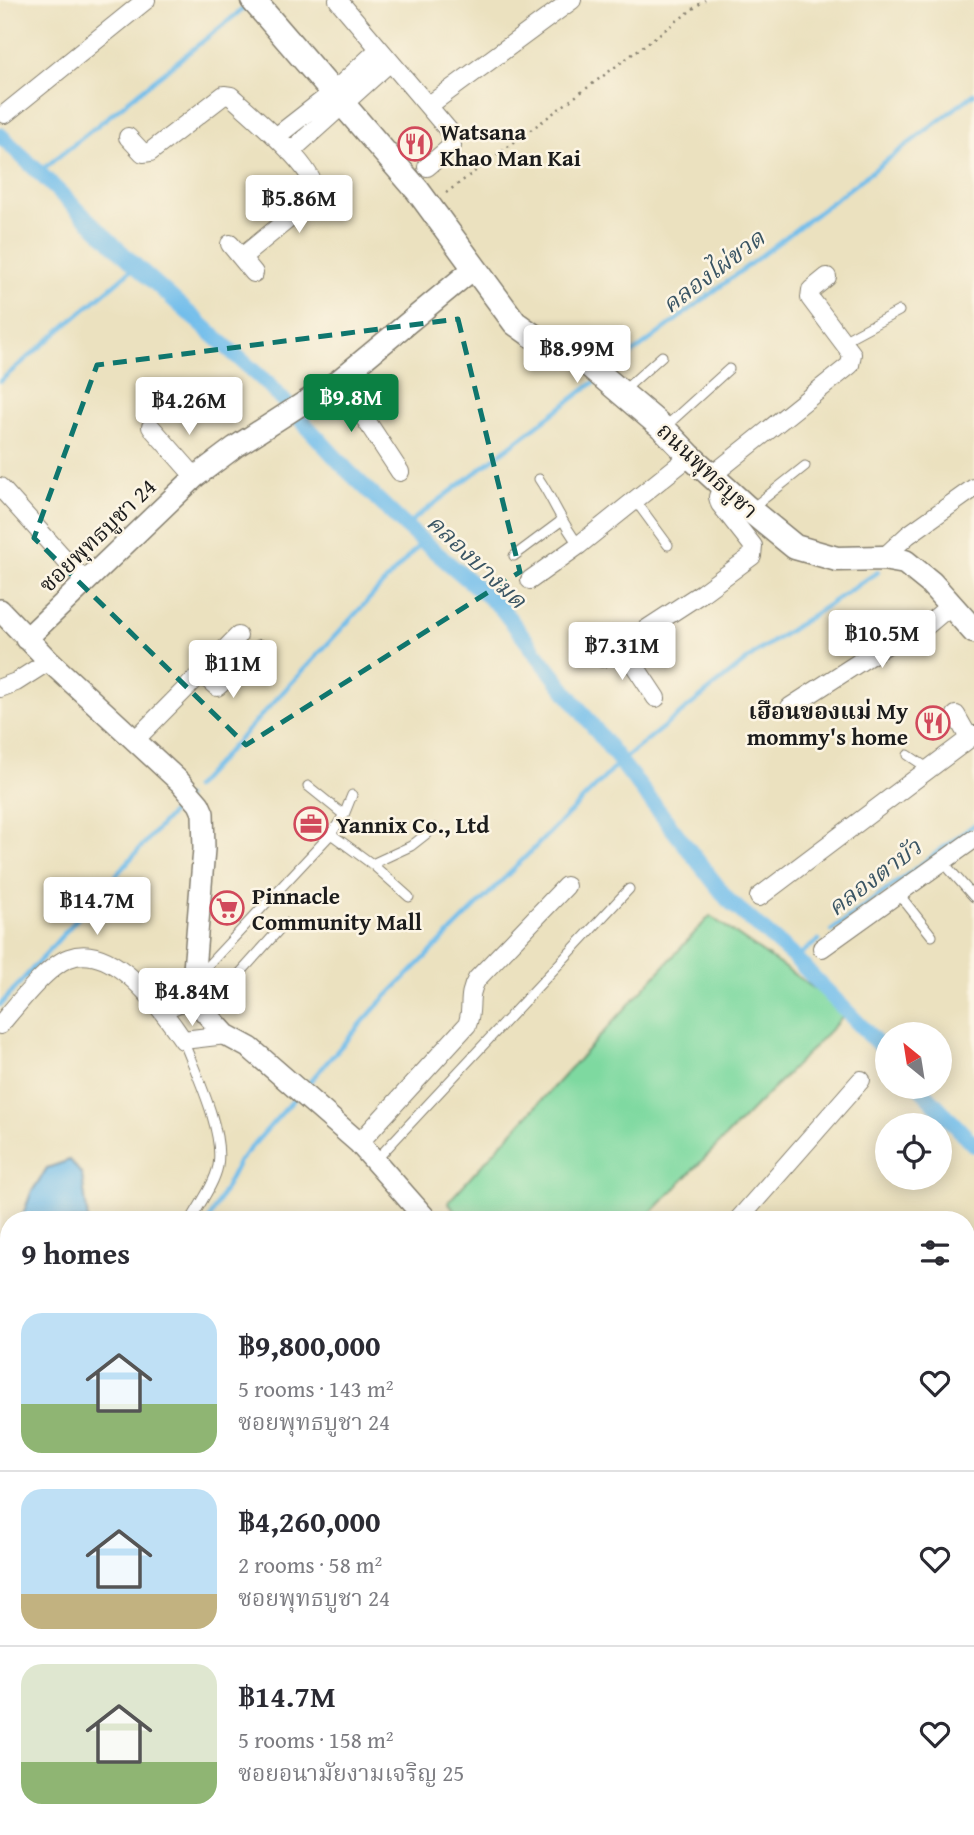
<!DOCTYPE html>
<html lang="en">
<head>
<meta charset="utf-8">
<style>
  :root { --surface:#fff; --page:#f7f7f7; --text:#2b2b33; --muted:#7c7c81; --line:#e1e1e2; --accent:#0b8043 }
  body { margin:0; font-family:"Gentium Book Plus","Noto Serif Thai",serif; background:var(--page); color:var(--text); height:100vh; display:flex; flex-direction:column; font-size:26px; white-space:nowrap }
  * { box-sizing:border-box; margin:0 }
  p { font-size:23px; color:var(--muted) }
  .icon { flex:none; width:38px; height:38px; fill:none; stroke:currentColor; stroke-width:2; stroke-linecap:round; stroke-linejoin:round }
  .map { position:relative; flex:1; overflow:hidden }
  .details { position:absolute; left:0px; top:1211px; width:975px; height:625px; display:flex; flex-direction:column; background:var(--surface); border-radius:28px 28px 0 0; box-shadow:0 4px 18px #0003 }
  .details>* { flex:none }
  .needle { width:46px; rotate:330deg }
  .fabs { position:absolute; left:875px; top:1022px; display:grid; gap:14px }
  .fabs a { display:grid; place-items:center; width:77px; height:77px; border-radius:50%; background:var(--surface); box-shadow:0 4px 18px #0003; font-size:35px }
  .price { position:absolute; translate:-50% -60px; padding:0 16px; border-radius:7px; background:#fff; color:#222; font-size:23px; line-height:46px; filter:drop-shadow(0 2px 4px #0008) }
  .price::after { content:''; position:absolute; left:50%; top:42px; width:21px; height:16px; margin-left:-10px; background:inherit; clip-path:polygon(0 0,100% 0,50% 100%) }
  .price.active { background:var(--accent); color:#fff }
  ul { padding:0; list-style:none }
  li { display:flex; align-items:center; gap:21px; height:175px; padding:0 21px }
  li+li { border-top:2px solid var(--line) }
  li span { display:grid; place-items:center; flex:none; width:196px; height:140px; border-radius:21px; color:#555 }
  li>.icon { margin-inline-start:auto }
  span .icon { width:84px; height:84px; fill:#fffc; stroke-width:1 }
  li b { font-size:30px }
  h2 { display:flex; justify-content:space-between; align-items:center; height:84px; padding:0 21px; font-size:30px }
  .map>svg:first-child { display:block }
  .green { fill:#7ed9a0; stroke:#4d7a5e; stroke-width:2 }
  .water { fill:#72beeb; stroke:#476d84; stroke-width:2 }
  .lines { fill:none; stroke-linecap:round; stroke-linejoin:round }
  .stream { stroke:#72beeb; stroke-width:4.5 }
  .canal { stroke:#72beeb; stroke-width:16 }
  .service-casing { stroke:#847e6e; stroke-width:11 }
  .minor-casing { stroke:#847e6e; stroke-width:20 }
  .tertiary-casing { stroke:#847e6e; stroke-width:24 }
  .secondary-casing { stroke:#847e6e; stroke-width:27 }
  .path { stroke:#847e6e; stroke-width:2.5; stroke-dasharray:2 5; stroke-linecap:butt }
  .service { stroke:#fff; stroke-width:9 }
  .minor { stroke:#fff; stroke-width:18 }
  .tertiary { stroke:#fff; stroke-width:21 }
  .secondary { stroke:#fff; stroke-width:24 }
  .marked { fill:none; stroke:#0f766e; stroke-width:5; stroke-dasharray:14 9; stroke-linejoin:round }
  .labels { text-anchor:middle; dominant-baseline:central; stroke-width:5; stroke-linejoin:round; paint-order:stroke }
  .poi-label { font-size:23px; font-weight:bold; fill:#1c1c1c; stroke:#fcf5e5; text-anchor:start }
  .street-label { font-size:23px; fill:#1c1c1c; stroke:#fcf5e5 }
  .water-label { font-size:24px; font-style:italic; fill:#3a5564; stroke:#fcf5e5 }
</style>
</head>
<body>
<div class="map">
<svg width="974" height="1835" viewBox="0 0 974 1835">
  <rect width="100%" height="100%" fill="#fcf5e5"/>
  <filter id="ink" filterUnits="userSpaceOnUse"><feTurbulence type="fractalNoise" baseFrequency=".0143" numOctaves="2"/><feDisplacementMap in="SourceGraphic" scale="14" xChannelSelector="R" yChannelSelector="G"/><feConvolveMatrix kernelMatrix="1 2 1 2 8 2 1 2 1" color-interpolation-filters="sRGB"/></filter>
  <filter id="wash" filterUnits="userSpaceOnUse"><feTurbulence type="fractalNoise" baseFrequency=".00686" numOctaves="4" result="noise"/><feDisplacementMap in="SourceGraphic" scale="28" xChannelSelector="R" yChannelSelector="G"/><feGaussianBlur stdDeviation="1.57" result="paint"/><feColorMatrix in="noise" values="0 0 0 0 0 0 0 0 0 0 0 0 0 0 0 0 0 1.4 0 .05"/><feComposite in="paint" operator="in"/></filter>
  <g filter="url(#wash)">
    <rect width="100%" height="100%" fill="#ebe1bf"/>
    <path class="green" d="M 710,916 L 848,1012 L 644,1220 L 461,1220 L 448,1202 Z"/>
    <path class="water" d="M 70,1160 L 82,1175 L 88,1220 L 21,1220 L 31,1193 L 47,1168 Z
      M 9,1245 L 9,1339 L 0,1340 L 0,1255 Z"/>
    <g class="lines">
      <path class="stream" d="M 38,173 L 248,5
        M 609,371 L 974,94
        M 0,381 L 136,266
        M 405,526 L 597,380
        M 194,788 L 423,541
        M 831,931 L 974,825
        M 795,958 L 819,940
        M 0,1005 L 186,797
        M 305,1087 L 376,1007 L 621,761 L 757,652 L 878,572
        M 209,1220 L 239,1161 L 297,1096
        M 966,1538 L 974,1531
        M 0,1623 L 9,1606
        M 551,1835 L 555,1827"/>
      <path class="canal" d="M 0,135 L 136,266 L 268,384 L 347,470 L 405,526 L 501,608 L 728,900 L 795,958 L 887,1053
        M 919,1087 L 974,1145"/>
    </g>
  </g>
  <g filter="url(#ink)">
    <g class="lines">
      <defs>
        <path id="service" d="M 843,341 L 899,311
          M 623,391 L 662,356
          M 665,427 L 729,369
          M 539,479 C 554,501 562,524 579,545
          M 635,500 L 668,545
          M 751,509 L 805,466
          M 514,556 L 561,521
          M 908,755 L 929,769
          M 308,786 L 344,815
          M 331,834 L 372,864 L 409,897
          M 942,861 L 974,897
          M 372,864 L 411,846 L 434,828
          M 898,893 L 932,936
          M 198,976 L 331,834 L 344,815 L 352,795
          M 207,1010 L 285,923
          M 183,1040 C 196,1074 224,1130 218,1166 C 214,1185 200,1203 191,1220
          M 376,1160 L 629,889
          M 966,1498 L 974,1491
          M 0,1583 L 9,1566
          M 966,1610 L 974,1617"/>
        <path id="minor" d="M 338,0 L 450,132 L 452,146 L 427,167
          M 428,106 L 572,0
          M 5,114 L 146,0
          M 277,136 L 332,93 L 378,50
          M 128,137 L 143,153 L 150,152 L 224,95 L 231,96 C 248,112 314,166 314,189 C 315,194 311,199 308,203 L 242,257
          M 290,152 L 390,62
          M 230,244 L 254,273
          M 346,375 L 362,414 L 400,472
          M 151,427 L 195,477
          M 711,476 L 850,365 L 852,354 L 810,298 L 811,290 L 827,277
          M 0,487 L 86,583
          M 883,558 L 908,535 L 974,488
          M 530,580 L 579,545 L 690,456
          M 621,645 L 656,698
          M 602,658 L 702,593 L 752,556 L 753,546 L 720,504 L 718,497 L 722,486
          M 201,673 L 217,687 L 260,649
          M 0,688 L 16,682 L 49,661
          M 790,707 L 891,642 L 919,632 L 951,605
          M 956,715 L 969,738
          M 134,741 L 238,636
          M 759,897 L 974,735
          M 822,948 L 974,839
          M 161,1007 L 172,1006 L 197,996
          M 0,1025 C 16,1006 47,966 69,958 C 113,941 162,1009 183,1040 L 226,1035
          M 359,1143 L 467,1025 C 474,1008 466,997 477,979 L 566,886
          M 738,1220 L 861,1080
          M 966,1675 L 974,1684"/>
        <path id="tertiary" d="M 0,610 L 49,661 L 180,782 L 199,804 L 203,813 L 204,849 L 193,982 L 205,1012 L 226,1035 L 250,1048 L 359,1143 L 427,1220
          M 26,639 L 195,477 L 235,447 L 339,380 L 473,269
          M 290,1835 L 295,1827"/>
        <path id="secondary" d="M 253,0 L 418,191 L 515,323 L 536,338 L 576,354 L 663,428 L 690,456 L 746,507 L 795,547 L 837,559 L 883,558 L 905,562 L 931,583 L 974,631"/>
      </defs>
      <use href="#service" class="service-casing"/>
      <use href="#minor" class="minor-casing"/>
      <use href="#tertiary" class="tertiary-casing"/>
      <use href="#secondary" class="secondary-casing"/>
      <path class="path" d="M 446,193 L 705,0
        M 739,1827 L 746,1835"/>
      <use href="#service" class="service"/>
      <use href="#minor" class="minor"/>
      <use href="#tertiary" class="tertiary"/>
      <use href="#secondary" class="secondary"/>
    </g>
  </g>
  <path class="marked" d="M 458,319 L 520,572 L 246,745 L 34,538 L 97,365 Z"/>
  <defs>
    <symbol id="restaurant-ring" viewBox="-11 -11 22 22"><circle r="9.5" fill="#fcf5e5" stroke="#d1495b" stroke-width="1.5"/><path d="M-5-6h1v4h1v-4h1v4h1v-4h1v5L-1.5 .5V6h-2V.5L-5-1ZM5-6V6H3V1.5H1.5Q1.5-4 5-6Z" fill="#d1495b"/></symbol>
    <symbol id="office-ring" viewBox="-11 -11 22 22"><circle r="9.5" fill="#fcf5e5" stroke="#d1495b" stroke-width="1.5"/><path d="M-6-3h4V-5.5h4V-3h4V5H-6ZM-1-4.5V-3h2v-1.5ZM-6 0V1H6V0Z" fill="#d1495b"/></symbol>
    <symbol id="supermarket-ring" viewBox="-11 -11 22 22"><circle r="9.5" fill="#fcf5e5" stroke="#d1495b" stroke-width="1.5"/><path d="M-6-5.5h2.5l.6 2H6L4.5 2H-2.5L-4.4-4H-6ZM-1.5 3.2a1.3 1.3 0 1 0 .1 0ZM3 3.2a1.3 1.3 0 1 0 .1 0Z" fill="#d1495b"/></symbol>
  </defs>
  <g fill-rule="evenodd">
    <use href="#restaurant-ring" x="396" y="125" width="38" height="38"/>
    <use href="#restaurant-ring" x="914" y="704" width="38" height="38"/>
    <use href="#office-ring" x="292" y="805" width="38" height="38"/>
    <use href="#supermarket-ring" x="208" y="889" width="38" height="38"/>
  </g>
  <g class="labels">
    <g class="poi-label">
      <text x="440" y="131">Watsana<tspan x="440" dy="26">Khao Man Kai</tspan></text>
      <text x="908" y="710" text-anchor="end">เฮือนของแม่ My<tspan x="908" dy="26">mommy's home</tspan></text>
      <text x="336" y="824">Yannix Co., Ltd</text>
      <text x="252" y="895">Pinnacle<tspan x="252" dy="26">Community Mall</tspan></text>
    </g>
    <g class="street-label">
      <text transform="translate(708 470) rotate(43)">ถนนพุทธบูชา</text>
      <text transform="translate(97 535) rotate(-44)">ซอยพุทธบูชา 24</text>
    </g>
    <g class="water-label">
      <text transform="translate(713 271) rotate(-37)">คลองไผ่ขวด</text>
      <text transform="translate(477 561) rotate(43)">คลองบางมด</text>
      <text transform="translate(874 877) rotate(-37)">คลองตาบัว</text>
    </g>
  </g>
</svg>
<div class="fabs">
<a><svg class="needle" viewBox="-14 -14 28 28"><path d="M0-13l5 13h-10z" fill="#e53935"/><path d="M0 13l5-13h-10z" fill="#7c7c81"/></svg></a>
<a><svg class="icon" aria-label="locate" viewBox="0 0 24 24"><circle cx="12" cy="12" r="6"/><path d="M12 2v4M12 18v4M2 12h4M18 12h4"/></svg></a>
</div>
<b class="price" style="left:299px;top:235px">฿5.86M</b>
<b class="price" style="left:577px;top:385px">฿8.99M</b>
<b class="price active" style="left:351px;top:434px">฿9.8M</b>
<b class="price" style="left:189px;top:437px">฿4.26M</b>
<b class="price" style="left:882px;top:670px">฿10.5M</b>
<b class="price" style="left:622px;top:682px">฿7.31M</b>
<b class="price" style="left:233px;top:700px">฿11M</b>
<b class="price" style="left:97px;top:937px">฿14.7M</b>
<b class="price" style="left:192px;top:1028px">฿4.84M</b>
<section class="details">
<h2>9 homes<svg class="icon" aria-label="filters" viewBox="0 0 24 24"><path d="M4 7h16M4 17h16"/><circle cx="9" cy="7" r="2"/><circle cx="15" cy="17" r="2"/></svg></h2>
<ul>
<li><span style="background:linear-gradient(#bfe0f5 65%,#8fb573 0)"><svg class="icon" aria-label="home" viewBox="0 0 24 24"><path d="M3 11l9-7 9 7M6 9v11h12V9"/></svg></span><div><b>฿9,800,000</b><p>5 rooms · 143 m²</p><p>ซอยพุทธบูชา 24</p></div><svg class="icon" aria-label="heart" viewBox="0 0 24 24"><path d="M12 20l-8-8c-3-5 5-10 8-4 3-6 11-1 8 4z"/></svg></li>
<li><span style="background:linear-gradient(#bfe0f5 75%,#c2b280 0)"><svg class="icon" aria-label="home" viewBox="0 0 24 24"><path d="M3 11l9-7 9 7M6 9v11h12V9"/></svg></span><div><b>฿4,260,000</b><p>2 rooms · 58 m²</p><p>ซอยพุทธบูชา 24</p></div><svg class="icon" aria-label="heart" viewBox="0 0 24 24"><path d="M12 20l-8-8c-3-5 5-10 8-4 3-6 11-1 8 4z"/></svg></li>
<li><span style="background:linear-gradient(#dfe7d0 70%,#8fb573 0)"><svg class="icon" aria-label="home" viewBox="0 0 24 24"><path d="M3 11l9-7 9 7M6 9v11h12V9"/></svg></span><div><b>฿14.7M</b><p>5 rooms · 158 m²</p><p>ซอยอนามัยงามเจริญ 25</p></div><svg class="icon" aria-label="heart" viewBox="0 0 24 24"><path d="M12 20l-8-8c-3-5 5-10 8-4 3-6 11-1 8 4z"/></svg></li>
</ul>
</section>
</div>
</body>
</html>
